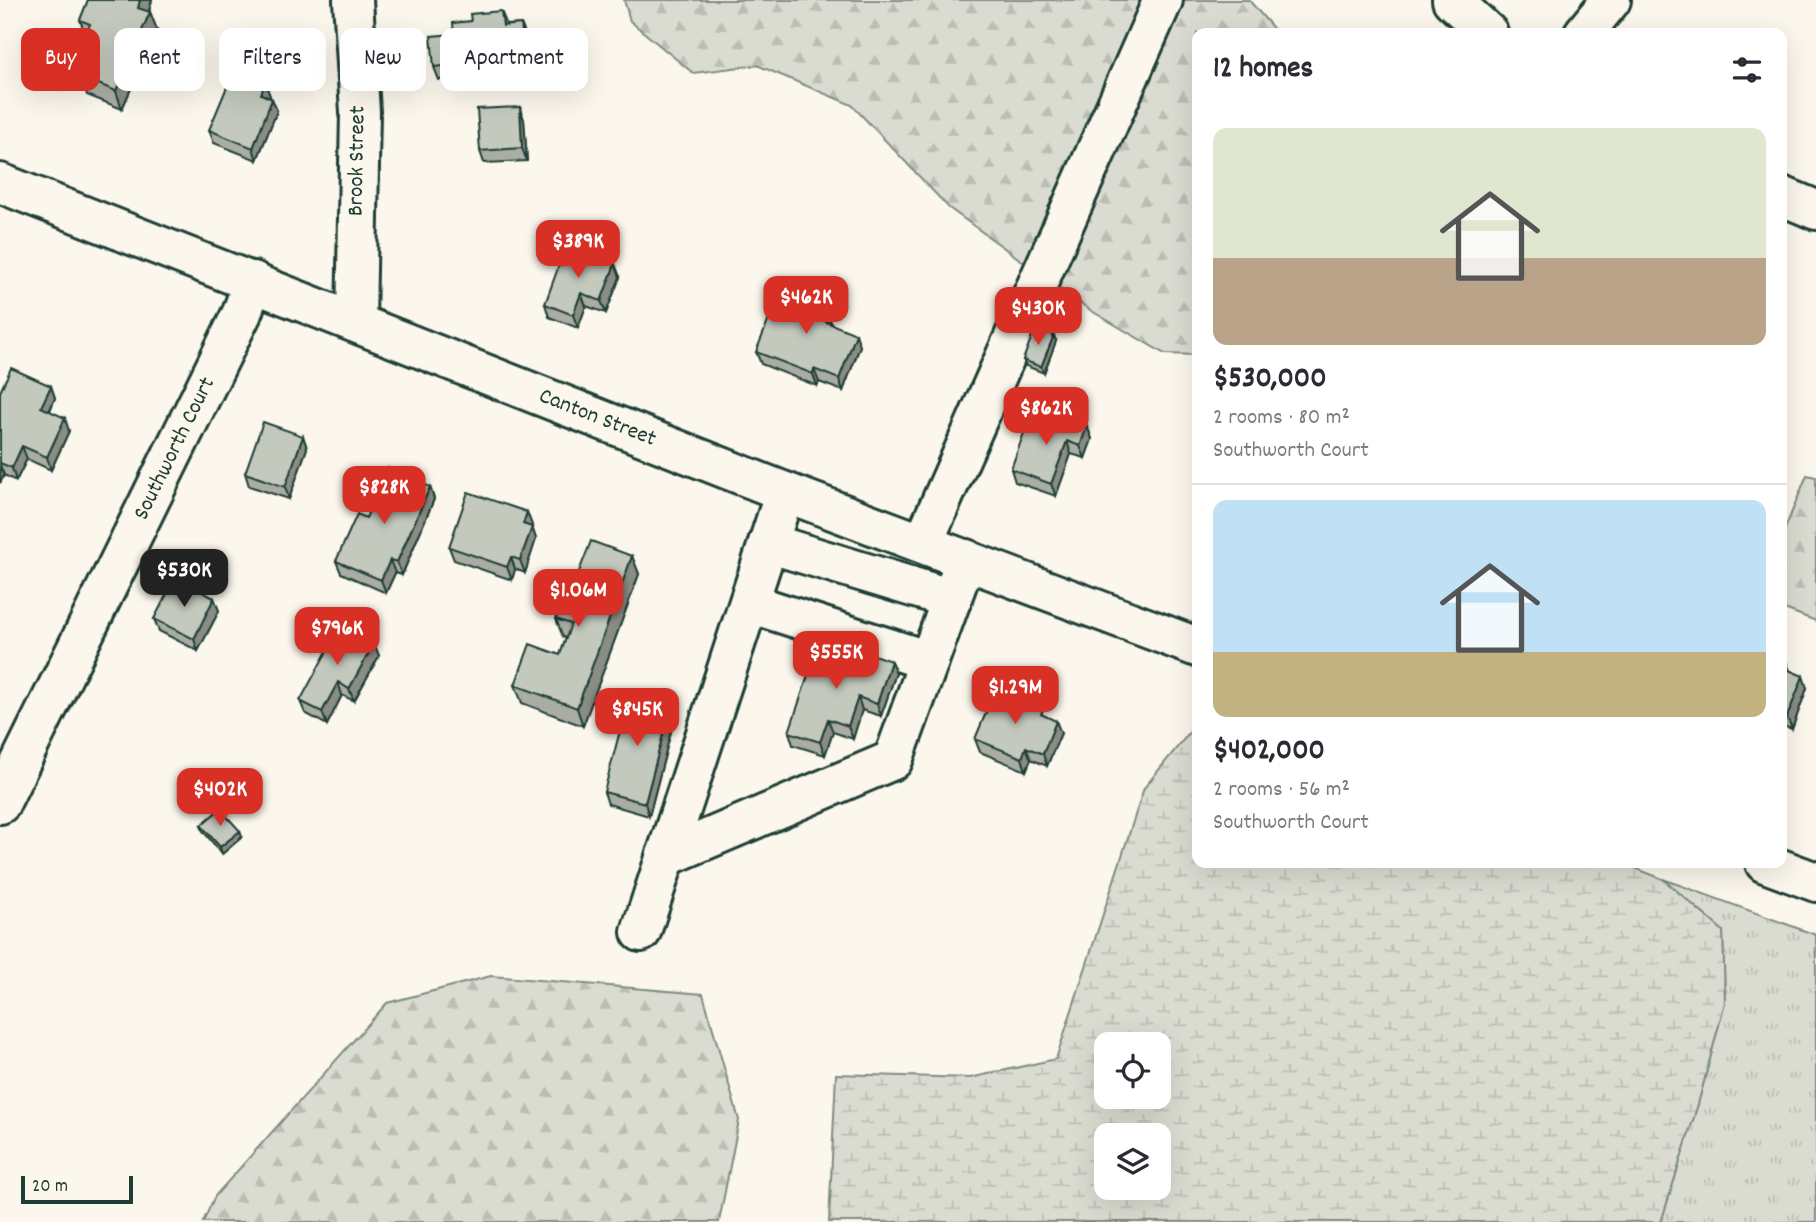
<!DOCTYPE html>
<html lang="en">
<head>
<meta charset="utf-8">
<style>
  :root { --surface:#fff; --page:#f2f2f3; --text:#2b2b33; --muted:#7c7c81; --line:#e1e1e2; --accent:#d93025 }
  body { margin:0; font-family:Dekko,sans-serif; background:var(--page); color:var(--text); height:100vh; display:flex; flex-direction:column; font-size:26px; white-space:nowrap }
  * { box-sizing:border-box; margin:0 }
  p { font-size:23px; color:var(--muted) }
  .icon { flex:none; width:38px; height:38px; fill:none; stroke:currentColor; stroke-width:2; stroke-linecap:round; stroke-linejoin:round }
  .map { position:relative; flex:1; overflow:hidden }
  .side { position:absolute; left:1192px; top:28px; width:595px; height:840px; display:flex; flex-direction:column; background:var(--surface); border-radius:14px; box-shadow:0 7px 28px #0002 }
  .side>* { flex:none }
  .hud { position:absolute; left:21px; top:28px; width:665px; height:63px; display:flex; gap:14px }
  .buttons { position:absolute; left:1094px; top:1032px; display:grid; gap:14px }
  .buttons a { display:grid; place-items:center; width:77px; height:77px; border-radius:14px; background:var(--surface); box-shadow:0 7px 28px #0002; font-size:35px }
  .scale { position:absolute; left:21px; bottom:18px; width:112px; box-sizing:border-box; padding-left:7px; border:4px solid #1f3d34; border-top:0; font-size:19px; line-height:24px; white-space:nowrap; color:#1f3d34; -webkit-text-stroke:5px #fbf7ec; paint-order:stroke }
  .price { position:absolute; translate:-50% -60px; padding:0 16px; border-radius:14px; background:var(--accent); color:#fff; font-size:23px; line-height:46px; filter:drop-shadow(0 2px 4px #0008) }
  .price::after { content:''; position:absolute; left:50%; top:42px; width:21px; height:16px; margin-left:-10px; background:inherit; clip-path:polygon(0 0,100% 0,50% 100%) }
  .price.selected { background:#222; color:#fff }
  ul { padding:0; list-style:none }
  li { display:grid; align-content:center; gap:14px; height:371px; padding:0 21px }
  li+li { border-top:2px solid var(--line) }
  li span { display:grid; place-items:center; height:217px; border-radius:14px; color:#555 }
  li>.icon { margin-inline-start:auto }
  span .icon { width:126px; height:126px; fill:#fffc; stroke-width:1 }
  li b { font-size:30px }
  h2 { display:flex; justify-content:space-between; align-items:center; height:84px; padding:0 21px; font-size:30px }
  .pill { padding:0 24px; border-radius:14px; background:var(--surface); box-shadow:0 7px 28px #0002; font-size:24px; line-height:63px }
  .pill.selected { background:var(--accent); color:#fff }
  .map>svg:first-child { display:block }
  .grass { fill:url(#grass-tufts); stroke:#7d8c82; stroke-width:2 }
  .forest { fill:url(#forest-firs); stroke:#7d8c82; stroke-width:2 }
  .wetland { fill:url(#wetland-marsh); stroke:#7d8c82; stroke-width:2; fill-rule:evenodd }
  .lines { fill:none; stroke-linecap:round; stroke-linejoin:round }
  .minor-casing { stroke:#1f3d34; stroke-width:44 }
  .major-casing { stroke:#1f3d34; stroke-width:44 }
  .minor { stroke:#fbf7ec; stroke-width:38 }
  .major { stroke:#fbf7ec; stroke-width:38 }
  .wall { fill:#a9ada3; stroke:#1f3d34; stroke-width:2 }
  .shaded-wall { fill:#898d85; stroke:#1f3d34; stroke-width:2 }
  .building { fill:#c4c9be; stroke:#1f3d34; stroke-width:2 }
  .labels { text-anchor:middle; dominant-baseline:central; stroke-width:6; stroke-linejoin:round; paint-order:stroke }
  .street-label { font-size:23px; fill:#1f3d34; stroke:#fbf7ec }
</style>
</head>
<body>
<div class="map">
<svg width="1816" height="1222" viewBox="0 0 1816 1222">
  <defs>
    <pattern id="grass-tufts" width="24" height="20" patternUnits="userSpaceOnUse" patternTransform="scale(1.75)"><rect width="24" height="20" fill="#dbdcd1"/><path d="M3 7l-1-3M5 7V3M7 7l1-3M15 17l-1-3M17 17v-4M19 17l1-3" fill="none" stroke="#bcbeb4"/></pattern>
    <pattern id="forest-firs" width="22" height="20" patternUnits="userSpaceOnUse" patternTransform="scale(1.75)"><rect width="22" height="20" fill="#dbdcd1"/><path d="M5 1l3.5 6h-7zM16 11l3.5 6h-7z" fill="#bcbeb4"/></pattern>
    <pattern id="wetland-marsh" width="20" height="14" patternUnits="userSpaceOnUse" patternTransform="scale(1.75)"><rect width="20" height="14" fill="#dbdcd1"/><path d="M1 5h8M5 5V1M11 12h8M15 12V8" fill="none" stroke="#bcbeb4"/></pattern>
  </defs>
  <rect width="100%" height="100%" fill="#fbf7ec"/>
  <filter id="ink" filterUnits="userSpaceOnUse"><feTurbulence type="fractalNoise" baseFrequency=".0143" numOctaves="2"/><feDisplacementMap in="SourceGraphic" scale="14" xChannelSelector="R" yChannelSelector="G"/><feConvolveMatrix kernelMatrix="1 2 1 2 8 2 1 2 1" color-interpolation-filters="sRGB"/></filter>
  <g filter="url(#ink)">
    <path class="grass" d="M 1663,879 L 1816,935 L 1816,1222 L 1661,1222 L 1698,1104 L 1725,1002 L 1723,931 Z"/>
    <path class="forest" d="M 624,0 L 1249,0 L 1277,33 L 1197,33 L 1197,355 L 1165,354 L 1090,310 L 949,208 L 852,105 L 757,65 L 693,73 L 630,21 Z
      M 1807,475 L 1816,477 L 1816,621 L 1782,608 L 1782,536 Z
      M 491,976 L 703,994 L 739,1120 L 719,1222 L 203,1222 L 215,1196 L 387,1003 Z"/>
    <path class="wetland" d="M 1197,723 L 1197,863 L 1622,863 L 1663,879 L 1723,931 L 1725,1002 L 1698,1104 L 1661,1222 L 829,1222 L 836,1074 L 970,1078 L 1056,1059 L 1144,788 ZM 1106,1045 L 1158,1045 L 1158,1097 L 1106,1097 ZM 1106,1136 L 1158,1136 L 1158,1188 L 1106,1188 Z"/>
    <g class="lines">
      <defs>
        <g id="minor">
          <path d="M 353,0 L 360,112 L 356,322"/>
          <path d="M 1452,0 L 1488,33"/>
          <path d="M 1584,33 L 1611,0"/>
          <path d="M 1782,196 L 1816,210"/>
          <path d="M 768,543 L 952,599"/>
          <path d="M 923,543 L 1163,0"/>
          <path d="M 749,603 L 929,661"/>
          <path id="s1" d="M 0,804 L 242,313 L 253,281"/>
          <path d="M 665,857 L 893,760 L 966,559"/>
          <path d="M 641,932 L 785,492"/>
        </g>
        <g id="major">
          <path id="s2" d="M 0,183 L 785,492 L 1197,647"/>
          <path d="M 1765,863 L 1816,882"/>
        </g>
      </defs>
      <use href="#minor" class="minor-casing"/>
      <use href="#major" class="major-casing"/>
      <use href="#minor" class="minor"/>
      <use href="#major" class="major"/>
    </g>
    <path class="wall" d="M 88,0 L 152,0 L 149,12 L 150,12 L 157,30 L 122,109 L 87,95 L 75,63 L 86,35 L 80,20 Z
      M 506,23 L 506,25 L 521,24 L 526,36 L 527,54 L 482,59 L 483,75 L 439,80 L 434,67 L 454,34 Z
      M 265,83 L 270,96 L 269,98 L 272,99 L 277,111 L 257,160 L 214,143 L 209,130 L 239,86 Z
      M 520,107 L 524,120 L 527,161 L 484,163 L 480,151 Z
      M 620,277 L 606,313 L 586,306 L 578,328 L 549,317 L 545,304 Z
      M 827,299 L 832,311 L 829,318 L 832,324 L 860,346 L 843,391 L 819,382 L 817,386 L 761,364 L 756,352 L 788,308 Z
      M 1056,341 L 1044,373 L 1026,366 L 1023,360 Z
      M 51,386 L 55,398 L 50,411 L 69,431 L 51,470 L 27,459 L 16,481 L 4,475 L 0,483 L 0,392 Z
      M 1050,426 L 1087,426 L 1092,439 L 1085,458 L 1071,454 L 1056,496 L 1015,482 L 1011,469 Z
      M 303,436 L 307,448 L 289,499 L 249,486 L 245,473 Z
      M 430,487 L 434,499 L 402,575 L 395,573 L 386,593 L 341,573 L 336,561 L 366,518 Z
      M 527,512 L 536,539 L 525,573 L 515,569 L 512,580 L 454,560 L 449,547 Z
      M 632,556 L 639,574 L 583,726 L 522,703 L 515,685 L 560,655 L 566,638 L 563,637 L 556,619 L 571,592 Z
      M 214,598 L 219,611 L 198,651 L 159,631 L 154,619 Z
      M 374,643 L 379,656 L 354,701 L 342,695 L 327,725 L 305,713 L 300,701 Z
      M 1782,657 L 1790,671 L 1807,688 L 1792,729 L 1782,726 Z
      M 896,673 L 881,716 L 862,710 L 853,739 L 833,732 L 825,755 L 793,745 L 789,732 Z
      M 675,716 L 649,816 L 608,804 L 604,792 Z
      M 1045,716 L 1061,733 L 1047,766 L 1031,759 L 1026,771 L 980,752 L 975,739 Z
      M 201,825 L 242,837 L 222,854 L 203,831 Z"/>
    <path class="shaded-wall" d="M 140,0 L 152,0 L 146,21 L 150,12 L 157,30 L 122,109 L 116,91 Z
      M 501,11 L 506,23 L 508,38 L 503,26 Z
      M 521,24 L 526,36 L 527,54 L 523,41 Z
      M 477,46 L 482,59 L 483,75 L 479,62 Z
      M 265,83 L 270,96 L 265,106 L 261,94 Z
      M 272,99 L 277,111 L 257,160 L 253,148 Z
      M 520,107 L 524,120 L 527,161 L 522,148 Z
      M 615,264 L 620,277 L 606,313 L 601,301 Z
      M 581,293 L 586,306 L 578,328 L 573,315 Z
      M 827,299 L 832,311 L 829,318 L 833,328 L 830,335 L 822,313 Z
      M 856,334 L 860,346 L 843,391 L 839,379 Z
      M 1054,335 L 1056,341 L 1044,373 L 1041,367 Z
      M 814,369 L 819,382 L 817,386 L 813,374 Z
      M 51,386 L 55,398 L 46,419 L 41,407 Z
      M 65,418 L 69,431 L 51,470 L 47,457 Z
      M 1087,426 L 1092,439 L 1085,458 L 1080,446 Z
      M 303,436 L 307,448 L 289,499 L 285,487 Z
      M 1067,441 L 1071,454 L 1056,496 L 1051,484 Z
      M 22,446 L 27,459 L 16,481 L 12,468 Z
      M 0,465 L 4,475 L 0,483 Z
      M 430,487 L 434,499 L 402,575 L 397,562 Z
      M 527,512 L 532,525 L 527,536 L 523,524 Z
      M 532,527 L 536,539 L 525,573 L 520,560 Z
      M 632,556 L 639,574 L 583,726 L 577,708 Z
      M 511,557 L 515,569 L 512,580 L 507,567 Z
      M 390,560 L 395,573 L 386,593 L 381,580 Z
      M 214,598 L 219,611 L 198,651 L 194,639 Z
      M 374,643 L 379,656 L 354,701 L 349,689 Z
      M 1785,658 L 1790,671 L 1782,668 Z
      M 891,661 L 896,673 L 881,716 L 877,704 Z
      M 1803,676 L 1807,688 L 1792,729 L 1787,717 Z
      M 338,682 L 342,695 L 327,725 L 322,712 Z
      M 858,697 L 862,710 L 853,739 L 848,726 Z
      M 671,704 L 675,716 L 649,816 L 645,803 Z
      M 828,719 L 833,732 L 825,755 L 820,742 Z
      M 1056,721 L 1061,733 L 1047,766 L 1043,754 Z
      M 1026,747 L 1031,759 L 1026,771 L 1022,758 Z
      M 240,831 L 242,837 L 222,854 L 220,847 Z"/>
    <path class="building" d="M 88,0 L 140,0 L 138,8 L 150,12 L 116,91 L 80,77 L 84,67 L 75,63 L 90,24 L 80,20 Z
      M 501,11 L 503,26 L 521,24 L 523,41 L 477,46 L 479,62 L 434,67 L 431,36 L 454,34 L 453,23 L 471,21 L 470,14 Z
      M 243,74 L 265,83 L 261,94 L 272,99 L 253,148 L 209,130 L 229,82 L 239,86 Z
      M 520,107 L 522,148 L 480,151 L 477,109 Z
      M 566,246 L 615,264 L 601,301 L 581,293 L 573,315 L 545,304 Z
      M 796,286 L 827,299 L 822,313 L 828,316 L 826,322 L 856,334 L 839,379 L 814,369 L 813,374 L 756,352 L 775,304 L 788,308 Z
      M 1035,328 L 1054,335 L 1041,367 L 1023,360 Z
      M 11,368 L 51,386 L 41,407 L 65,418 L 47,457 L 22,446 L 12,468 L 0,463 L 0,392 Z
      M 1055,414 L 1087,426 L 1080,446 L 1067,441 L 1051,484 L 1011,469 L 1029,419 L 1050,426 Z
      M 263,422 L 303,436 L 285,487 L 245,473 Z
      M 388,468 L 430,487 L 397,562 L 390,560 L 381,580 L 336,561 L 357,514 L 366,518 Z
      M 468,492 L 527,512 L 523,524 L 532,527 L 520,560 L 511,557 L 507,567 L 449,547 Z
      M 591,541 L 632,556 L 577,708 L 515,685 L 530,644 L 560,655 L 571,624 L 556,619 L 566,591 L 571,592 Z
      M 175,578 L 214,598 L 194,639 L 154,619 Z
      M 341,625 L 374,643 L 349,689 L 338,682 L 322,712 L 300,701 Z
      M 818,646 L 870,663 L 874,655 L 891,661 L 877,704 L 858,697 L 848,726 L 828,719 L 820,742 L 789,732 Z
      M 1782,657 L 1785,658 L 1782,667 Z
      M 1782,667 L 1803,676 L 1787,717 L 1782,715 Z
      M 995,691 L 1043,710 L 1041,714 L 1056,721 L 1043,754 L 1026,747 L 1022,758 L 975,739 Z
      M 630,692 L 671,704 L 645,803 L 604,792 Z
      M 220,809 L 240,831 L 220,847 L 201,825 Z"/>
  </g>
  <g class="labels">
    <g class="street-label">
      <text transform="translate(358 161) rotate(-89)">Brook Street</text>
      <text stroke="none"><textPath href="#s2" startOffset="642">Canton Street</textPath></text>
      <text stroke="none"><textPath href="#s1" startOffset="396">Southworth Court</textPath></text>
    </g>
  </g>
</svg>
<div class="buttons">
<a><svg class="icon" aria-label="locate" viewBox="0 0 24 24"><circle cx="12" cy="12" r="6"/><path d="M12 2v4M12 18v4M2 12h4M18 12h4"/></svg></a>
<a><svg class="icon" aria-label="layers" viewBox="0 0 24 24"><path d="M12 4l9 5-9 5-9-5zM3 14l9 5 9-5"/></svg></a>
</div>
<div class="scale">20 m</div>
<b class="price" style="left:578px;top:280px">$389K</b>
<b class="price" style="left:806px;top:336px">$462K</b>
<b class="price" style="left:1038px;top:347px">$430K</b>
<b class="price" style="left:1046px;top:447px">$862K</b>
<b class="price" style="left:384px;top:526px">$828K</b>
<b class="price selected" style="left:184px;top:609px">$530K</b>
<b class="price" style="left:578px;top:629px">$1.06M</b>
<b class="price" style="left:337px;top:667px">$796K</b>
<b class="price" style="left:836px;top:691px">$555K</b>
<b class="price" style="left:1015px;top:726px">$1.29M</b>
<b class="price" style="left:637px;top:748px">$845K</b>
<b class="price" style="left:220px;top:828px">$402K</b>
<div class="hud">
<a class="pill selected">Buy</a>
<a class="pill">Rent</a>
<a class="pill">Filters</a>
<a class="pill">New</a>
<a class="pill">Apartment</a>
</div>
<section class="side">
<h2>12 homes<svg class="icon" aria-label="filters" viewBox="0 0 24 24"><path d="M4 7h16M4 17h16"/><circle cx="9" cy="7" r="2"/><circle cx="15" cy="17" r="2"/></svg></h2>
<ul>
<li><span style="background:linear-gradient(#dfe7d0 60%,#b9a48a 0)"><svg class="icon" aria-label="home" viewBox="0 0 24 24"><path d="M3 11l9-7 9 7M6 9v11h12V9"/></svg></span><div><b>$530,000</b><p>2 rooms · 80 m²</p><p>Southworth Court</p></div></li>
<li><span style="background:linear-gradient(#bfe0f5 70%,#c2b280 0)"><svg class="icon" aria-label="home" viewBox="0 0 24 24"><path d="M3 11l9-7 9 7M6 9v11h12V9"/></svg></span><div><b>$402,000</b><p>2 rooms · 56 m²</p><p>Southworth Court</p></div></li>
</ul>
</section>
</div>
</body>
</html>
